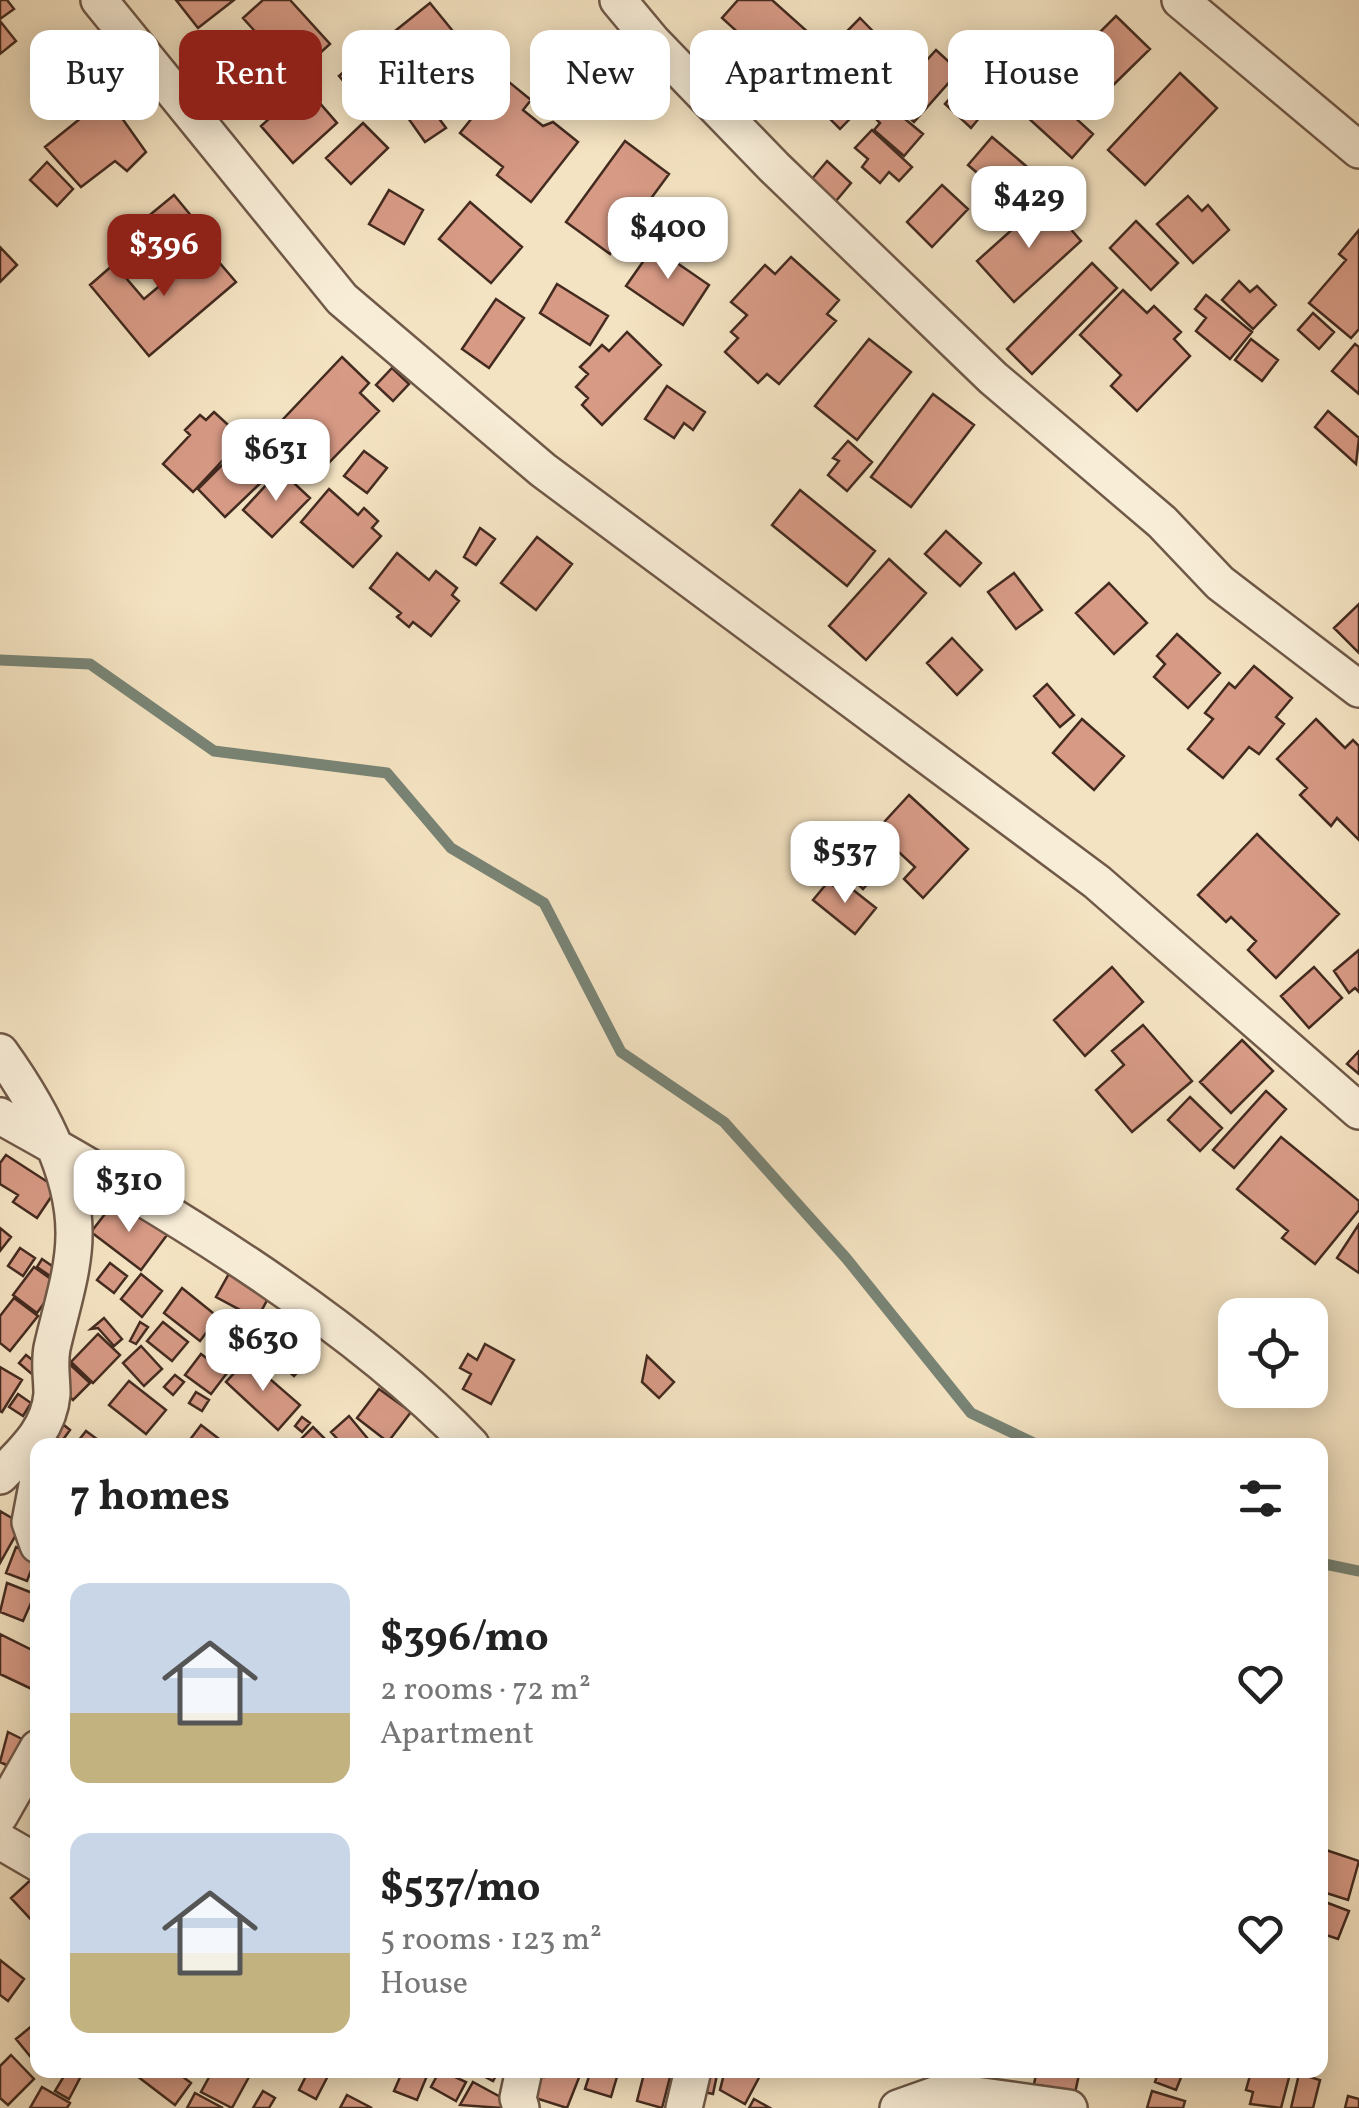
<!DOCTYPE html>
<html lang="en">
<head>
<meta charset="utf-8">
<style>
  :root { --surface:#fff; --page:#f2f2f2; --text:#222; --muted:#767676; --accent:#8f2418 }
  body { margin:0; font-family:Vollkorn,serif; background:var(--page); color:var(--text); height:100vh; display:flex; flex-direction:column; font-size:38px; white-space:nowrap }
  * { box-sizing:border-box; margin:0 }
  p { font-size:32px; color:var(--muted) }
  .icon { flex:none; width:55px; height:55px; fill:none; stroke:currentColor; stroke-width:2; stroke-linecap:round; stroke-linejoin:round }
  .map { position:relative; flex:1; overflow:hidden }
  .side { position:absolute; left:30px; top:1438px; width:1298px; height:640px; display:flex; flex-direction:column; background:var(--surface); border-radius:20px; box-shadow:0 5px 25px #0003 }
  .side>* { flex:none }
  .top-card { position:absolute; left:30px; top:30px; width:1300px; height:90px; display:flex; gap:20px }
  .controls { position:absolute; left:1218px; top:1298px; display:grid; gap:20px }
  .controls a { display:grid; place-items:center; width:110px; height:110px; border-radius:20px; background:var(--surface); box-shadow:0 5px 25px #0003; font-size:50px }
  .price { position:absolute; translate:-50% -85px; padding:0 22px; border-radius:20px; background:#fff; color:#222; font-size:32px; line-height:65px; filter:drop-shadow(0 2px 5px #0008) }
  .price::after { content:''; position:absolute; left:50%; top:60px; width:30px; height:22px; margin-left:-15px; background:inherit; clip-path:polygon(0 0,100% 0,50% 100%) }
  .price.current { background:var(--accent); color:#fff }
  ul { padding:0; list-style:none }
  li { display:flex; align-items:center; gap:30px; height:250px; padding:0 40px }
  li span { display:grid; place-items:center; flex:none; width:280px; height:200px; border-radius:20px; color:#555 }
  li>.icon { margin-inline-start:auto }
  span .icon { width:120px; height:120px; fill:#fffc; stroke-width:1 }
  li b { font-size:42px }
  h2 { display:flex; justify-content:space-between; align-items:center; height:120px; padding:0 40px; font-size:42px }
  .pill { padding:0 35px; border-radius:20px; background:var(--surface); box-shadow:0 5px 25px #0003; font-size:35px; line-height:90px }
  .pill.current { background:var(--accent); color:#fff }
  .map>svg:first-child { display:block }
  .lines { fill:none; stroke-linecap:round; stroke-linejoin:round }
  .stream { stroke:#798475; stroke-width:11 }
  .building { fill:#d79a85; stroke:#442b20; stroke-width:2.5 }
  .street-casing { stroke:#705948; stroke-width:40 }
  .street { stroke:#f8edd7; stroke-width:35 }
</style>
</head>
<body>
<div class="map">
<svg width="1359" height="2108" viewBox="0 0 1359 2108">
  <rect width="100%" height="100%" fill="#f4e3c2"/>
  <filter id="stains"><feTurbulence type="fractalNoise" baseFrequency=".002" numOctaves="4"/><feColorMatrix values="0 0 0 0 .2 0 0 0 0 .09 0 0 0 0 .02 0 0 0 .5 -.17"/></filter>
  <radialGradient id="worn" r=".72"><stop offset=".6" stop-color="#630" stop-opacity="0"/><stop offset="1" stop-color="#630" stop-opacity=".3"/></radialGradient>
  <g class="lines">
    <path class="stream" d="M 0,660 L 90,664 L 214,751 L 387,773 L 451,848 L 544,903 L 621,1052 L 724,1122 L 846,1258 L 971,1413 L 1038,1445
      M 1320,1563 L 1359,1571"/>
  </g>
  <path class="building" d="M 0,0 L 7,0 L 14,9 L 0,19 Z
    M 176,0 L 234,0 L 198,28 Z
    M 263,0 L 290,0 L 330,44 L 295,76 L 243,18 Z
    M 738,0 L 772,0 L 809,33 L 777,68 L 722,18 Z
    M 430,3 L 465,46 L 429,74 L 395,31 Z
    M 1116,16 L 1150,49 L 1094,104 L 1061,71 Z
    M 860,18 L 904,63 L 840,129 L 795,84 Z
    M 0,21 L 16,41 L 0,54 Z
    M 936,50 L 959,71 L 914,122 L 890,101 Z
    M 366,54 L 397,92 L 371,114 L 339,76 Z
    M 1180,73 L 1217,108 L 1145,185 L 1108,150 Z
    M 504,78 L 531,100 L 523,110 L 543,126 L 553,122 L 578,142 L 531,202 L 497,175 L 503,167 L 460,133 Z
    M 1034,80 L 1093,134 L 1072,158 L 1013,104 Z
    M 305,86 L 337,123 L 293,163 L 261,126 Z
    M 959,88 L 985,111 L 971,128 L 945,104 Z
    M 107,97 L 146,152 L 127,171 L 115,161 L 81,187 L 45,147 Z
    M 426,101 L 446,128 L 425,142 L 406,115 Z
    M 887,104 L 923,134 L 904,156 L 874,130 L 880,123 L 875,118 Z
    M 363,123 L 388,148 L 351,184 L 326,158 Z
    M 872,130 L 912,167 L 899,181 L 889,172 L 880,183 L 862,167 L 868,159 L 855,148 Z
    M 992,137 L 1033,172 L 1009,200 L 968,165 Z
    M 625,141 L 669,174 L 610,254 L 566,222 Z
    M 827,161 L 851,183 L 836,201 L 811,180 Z
    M 47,162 L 73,189 L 57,206 L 30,180 Z
    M 942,185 L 968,209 L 932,247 L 907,222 Z
    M 389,190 L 423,210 L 404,244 L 369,224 Z
    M 174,195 L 207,235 L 167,268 L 134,228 Z
    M 1188,196 L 1202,211 L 1208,205 L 1229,230 L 1193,263 L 1157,224 Z
    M 1045,200 L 1081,241 L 1014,302 L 977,261 Z
    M 470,202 L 522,247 L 491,283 L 439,239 Z
    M 1136,221 L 1178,263 L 1151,290 L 1110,248 Z
    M 1359,230 L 1359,329 L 1351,338 L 1309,303 L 1346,260 L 1339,254 Z
    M 661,236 L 684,252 L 677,263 L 709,285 L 683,325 L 626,286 Z
    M 0,247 L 17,265 L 0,282 Z
    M 206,247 L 236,282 L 149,356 L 90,285 L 114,264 L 144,299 Z
    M 791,257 L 839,300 L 827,314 L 836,321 L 779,384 L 767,374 L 758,383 L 725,352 L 738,338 L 731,332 L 747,315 L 731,302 L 765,265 L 775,274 Z
    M 1092,263 L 1117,288 L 1032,374 L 1007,349 Z
    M 1239,281 L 1250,292 L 1257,286 L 1276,305 L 1253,329 L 1222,300 Z
    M 557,284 L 608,316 L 590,345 L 540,313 Z
    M 1123,290 L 1147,313 L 1154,306 L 1181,332 L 1174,339 L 1190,356 L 1137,411 L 1111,386 L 1121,375 L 1080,335 Z
    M 1206,295 L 1252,332 L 1230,359 L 1196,331 L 1206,318 L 1195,309 Z
    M 496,299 L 524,318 L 489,368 L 462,349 Z
    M 1313,313 L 1334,332 L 1319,349 L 1298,330 Z
    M 627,332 L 661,365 L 602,425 L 582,405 L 588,398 L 576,387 L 588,374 L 580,367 L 602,345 L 609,351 Z
    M 869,339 L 911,372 L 857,440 L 815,406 Z
    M 1251,339 L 1278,360 L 1262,381 L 1235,360 Z
    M 1355,344 L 1359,347 L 1359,394 L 1332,371 Z
    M 342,357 L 369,383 L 360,393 L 379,411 L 317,475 L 271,432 Z
    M 392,368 L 409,384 L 393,401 L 376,385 Z
    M 667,386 L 705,412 L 693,430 L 684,423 L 674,438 L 645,419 Z
    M 933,394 L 974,425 L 911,507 L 871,477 Z
    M 1328,411 L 1359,438 L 1356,464 L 1315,427 Z
    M 214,412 L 238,434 L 232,440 L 237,445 L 193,492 L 163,464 L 190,435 L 185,430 L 200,415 L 206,420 Z
    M 848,441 L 872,462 L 847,491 L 828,475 L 839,461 L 833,458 Z
    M 245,442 L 273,471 L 225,517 L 198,489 Z
    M 364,451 L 387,468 L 367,493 L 344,476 Z
    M 280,470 L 310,498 L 272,537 L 243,510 Z
    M 329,489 L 358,515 L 364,508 L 378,521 L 372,528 L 381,536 L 353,567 L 301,522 Z
    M 800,490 L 875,551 L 847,586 L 772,525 Z
    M 480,528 L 495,539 L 476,565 L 464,557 Z
    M 946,531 L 981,563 L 960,586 L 925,554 Z
    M 537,537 L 572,564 L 536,610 L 501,583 Z
    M 397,553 L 429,580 L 436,571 L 457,588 L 452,595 L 459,601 L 431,636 L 413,622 L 409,627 L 397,617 L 401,613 L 370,588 Z
    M 889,559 L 926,593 L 866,660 L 829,626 Z
    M 1014,573 L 1042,610 L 1016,629 L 988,592 Z
    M 1109,583 L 1147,623 L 1114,654 L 1076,613 Z
    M 1359,604 L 1359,653 L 1334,628 Z
    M 1177,634 L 1220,673 L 1188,708 L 1154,677 L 1165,664 L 1157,656 Z
    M 952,638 L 982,670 L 957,695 L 927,663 Z
    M 1254,666 L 1292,698 L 1276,717 L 1284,724 L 1259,754 L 1249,747 L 1223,778 L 1188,749 L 1213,719 L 1205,713 L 1229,683 L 1235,688 Z
    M 1047,684 L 1074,715 L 1060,727 L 1034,696 Z
    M 1082,719 L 1124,756 L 1094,790 L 1053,753 Z
    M 1316,719 L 1345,748 L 1353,740 L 1359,746 L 1359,840 L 1337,818 L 1331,826 L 1300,795 L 1307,788 L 1277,759 Z
    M 909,795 L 968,849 L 923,898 L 904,879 L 915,867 L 876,831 Z
    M 1257,834 L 1339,914 L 1276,978 L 1248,950 L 1256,941 L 1231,917 L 1226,922 L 1198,895 Z
    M 862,841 L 886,863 L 863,889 L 839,867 Z
    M 828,882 L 842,892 L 847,885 L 876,908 L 855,934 L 813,900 Z
    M 1359,950 L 1359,992 L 1355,988 L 1349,993 L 1334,971 Z
    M 1112,967 L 1143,1002 L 1085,1056 L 1054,1020 Z
    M 1314,967 L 1342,998 L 1309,1028 L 1281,996 Z
    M 1143,1025 L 1192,1081 L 1132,1132 L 1096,1090 L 1124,1065 L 1112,1051 Z
    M 1242,1040 L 1273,1071 L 1231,1113 L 1200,1082 Z
    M 1359,1051 L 1359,1074 L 1347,1064 Z
    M 1266,1091 L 1286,1109 L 1234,1168 L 1213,1150 Z
    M 1190,1097 L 1222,1128 L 1200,1151 L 1168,1120 Z
    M 1281,1137 L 1359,1201 L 1359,1210 L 1315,1264 L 1282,1238 L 1288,1231 L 1237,1189 Z
    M 6,1155 L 57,1188 L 37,1218 L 13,1202 L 18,1195 L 0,1184 L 0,1163 Z
    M 112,1205 L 121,1212 L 126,1205 L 167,1235 L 141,1270 L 91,1232 Z
    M 1359,1224 L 1359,1273 L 1337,1258 Z
    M 0,1228 L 11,1237 L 0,1251 Z
    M 20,1248 L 35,1258 L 23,1276 L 8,1266 Z
    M 42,1259 L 61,1272 L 56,1280 L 37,1267 Z
    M 110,1263 L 127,1276 L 114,1293 L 97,1280 Z
    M 34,1267 L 58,1284 L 37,1313 L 13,1295 Z
    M 231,1270 L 272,1291 L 257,1319 L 216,1297 Z
    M 141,1274 L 162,1291 L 142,1317 L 121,1299 Z
    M 182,1288 L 218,1317 L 200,1341 L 164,1313 Z
    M 14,1298 L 38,1316 L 10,1351 L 0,1343 L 0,1316 Z
    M 104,1318 L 122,1339 L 114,1346 L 98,1328 L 91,1329 Z
    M 140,1322 L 148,1327 L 136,1344 L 130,1341 Z
    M 163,1322 L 188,1342 L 172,1361 L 147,1341 Z
    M 258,1326 L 271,1333 L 260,1354 L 247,1347 Z
    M 98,1334 L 120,1355 L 93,1383 L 71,1362 Z
    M 289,1335 L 313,1356 L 294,1376 L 271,1356 Z
    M 485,1344 L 514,1360 L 491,1404 L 463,1389 L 471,1374 L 460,1368 L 468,1354 L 477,1360 Z
    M 141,1346 L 162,1369 L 144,1386 L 123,1363 Z
    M 201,1354 L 227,1373 L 211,1394 L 185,1375 Z
    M 26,1355 L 40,1366 L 33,1375 L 19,1363 Z
    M 647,1356 L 674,1382 L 659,1398 L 642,1382 Z
    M 64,1359 L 90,1383 L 73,1400 L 60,1388 Z
    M 247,1359 L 300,1405 L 278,1430 L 226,1382 Z
    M 0,1367 L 22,1380 L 2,1412 L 0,1411 Z
    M 175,1375 L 184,1382 L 173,1395 L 164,1387 Z
    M 129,1381 L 166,1410 L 146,1434 L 109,1405 Z
    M 379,1389 L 411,1412 L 388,1442 L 357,1418 Z
    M 196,1392 L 209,1400 L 202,1411 L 189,1403 Z
    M 18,1394 L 31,1403 L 23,1416 L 9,1407 Z
    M 349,1416 L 373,1445 L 343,1445 L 331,1432 Z
    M 302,1417 L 310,1423 L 302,1432 L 295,1426 Z
    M 64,1425 L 70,1430 L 62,1441 L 55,1436 Z
    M 201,1425 L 227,1445 L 186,1445 Z
    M 313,1427 L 331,1445 L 295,1445 Z
    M 86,1431 L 105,1445 L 75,1445 Z
    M 0,1511 L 22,1524 L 0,1563 Z
    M 16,1547 L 37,1555 L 27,1581 L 6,1573 Z
    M 7,1583 L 35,1594 L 23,1621 L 0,1612 Z
    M 0,1634 L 38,1653 L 38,1692 L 0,1674 Z
    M 8,1732 L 30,1743 L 17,1770 L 0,1762 Z
    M 1320,1848 L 1359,1861 L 1348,1900 L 1320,1891 Z
    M 36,1875 L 38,1876 L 38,1927 L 11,1898 Z
    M 1320,1900 L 1349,1911 L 1338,1939 L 1320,1933 Z
    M 0,1960 L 24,1979 L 8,2001 L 0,1995 Z
    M 33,2025 L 38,2030 L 38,2066 L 16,2039 Z
    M 11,2055 L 34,2079 L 8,2105 L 0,2098 L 0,2066 Z
    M 142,2070 L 174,2070 L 191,2083 L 175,2105 L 137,2076 Z
    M 213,2070 L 242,2070 L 250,2075 L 232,2108 L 201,2092 Z
    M 309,2070 L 331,2070 L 316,2099 L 299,2090 Z
    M 403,2070 L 429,2071 L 417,2100 L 394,2091 Z
    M 440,2070 L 466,2082 L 456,2101 L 431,2087 Z
    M 472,2070 L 499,2070 L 493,2081 Z
    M 546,2070 L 582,2070 L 567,2108 L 529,2096 L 537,2075 L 544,2077 Z
    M 591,2070 L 619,2070 L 611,2097 L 585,2089 Z
    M 645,2070 L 670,2077 L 662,2108 L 637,2101 Z
    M 699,2070 L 718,2070 L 713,2094 L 695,2090 Z
    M 725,2070 L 763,2070 L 745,2104 L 720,2090 Z
    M 1037,2070 L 1080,2070 L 1075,2093 L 1034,2084 Z
    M 1159,2070 L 1184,2070 L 1176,2090 L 1155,2082 Z
    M 1259,2070 L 1291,2070 L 1281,2108 L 1250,2104 L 1253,2092 L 1246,2090 L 1251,2072 L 1258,2074 Z
    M 67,2071 L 80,2078 L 69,2099 L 55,2091 Z
    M 1299,2074 L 1320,2080 L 1313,2108 L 1291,2108 Z
    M 473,2082 L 506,2100 L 502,2108 L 460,2105 Z
    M 42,2087 L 70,2103 L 67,2108 L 30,2108 Z
    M 263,2091 L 275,2098 L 269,2108 L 253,2108 Z
    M 1152,2091 L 1185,2101 L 1183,2108 L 1147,2108 Z
    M 195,2093 L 223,2108 L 187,2108 Z
    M 347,2095 L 372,2108 L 340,2108 Z
    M 1348,2096 L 1359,2099 L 1359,2108 L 1345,2108 Z
    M 754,2099 L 770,2108 L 749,2108 Z"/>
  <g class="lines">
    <defs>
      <path id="street" d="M 99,0 L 342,299 L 543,470 L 1097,882 L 1359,1111
        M 618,0 L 653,42 L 774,167 L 993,378 L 1162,522 L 1220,583 L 1359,689
        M 1180,0 L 1359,150
        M 0,1052 C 36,1102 75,1171 74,1235 C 74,1271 60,1312 52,1348 C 49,1364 52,1378 52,1394 C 49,1430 24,1451 0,1476
        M 0,1116 C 154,1201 350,1318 471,1445
        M 38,1480 L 30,1522 L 38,1545
        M 0,1815 L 38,1748
        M 0,1841 L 38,1863
        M 521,2108 L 518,2098 L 524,2070
        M 684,2108 L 693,2070
        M 898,2108 L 946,2091 L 1069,2108"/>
    </defs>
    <use href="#street" class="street-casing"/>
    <use href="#street" class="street"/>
  </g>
  <rect width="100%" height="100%" filter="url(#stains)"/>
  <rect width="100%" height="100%" fill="url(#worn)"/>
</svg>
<div class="controls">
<a><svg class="icon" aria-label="locate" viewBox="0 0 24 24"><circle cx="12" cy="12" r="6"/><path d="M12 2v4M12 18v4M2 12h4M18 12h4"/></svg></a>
</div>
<b class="price" style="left:1029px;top:251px">$429</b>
<b class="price" style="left:668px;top:282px">$400</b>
<b class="price current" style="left:164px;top:299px">$396</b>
<b class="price" style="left:276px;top:504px">$631</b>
<b class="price" style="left:845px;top:906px">$537</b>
<b class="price" style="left:129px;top:1235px">$310</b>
<b class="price" style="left:263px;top:1394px">$630</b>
<div class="top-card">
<a class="pill">Buy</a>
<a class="pill current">Rent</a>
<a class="pill">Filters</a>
<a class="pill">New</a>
<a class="pill">Apartment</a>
<a class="pill">House</a>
</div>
<section class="side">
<h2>7 homes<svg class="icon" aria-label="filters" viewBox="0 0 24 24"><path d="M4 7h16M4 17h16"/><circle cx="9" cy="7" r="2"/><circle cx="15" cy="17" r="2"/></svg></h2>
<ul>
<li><span style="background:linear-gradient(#c9d6e8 65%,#c2b280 0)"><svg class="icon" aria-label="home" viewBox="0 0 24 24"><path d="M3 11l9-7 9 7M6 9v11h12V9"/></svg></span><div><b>$396/mo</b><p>2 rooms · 72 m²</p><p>Apartment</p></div><svg class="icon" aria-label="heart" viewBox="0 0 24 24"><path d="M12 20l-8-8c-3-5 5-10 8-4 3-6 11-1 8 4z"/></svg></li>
<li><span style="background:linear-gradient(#c9d6e8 60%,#c2b280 0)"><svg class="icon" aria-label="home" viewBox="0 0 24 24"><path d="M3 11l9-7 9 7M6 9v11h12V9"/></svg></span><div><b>$537/mo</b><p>5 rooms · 123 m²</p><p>House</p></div><svg class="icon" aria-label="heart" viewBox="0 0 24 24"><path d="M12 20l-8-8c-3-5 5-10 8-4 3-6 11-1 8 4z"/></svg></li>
</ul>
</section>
</div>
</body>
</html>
